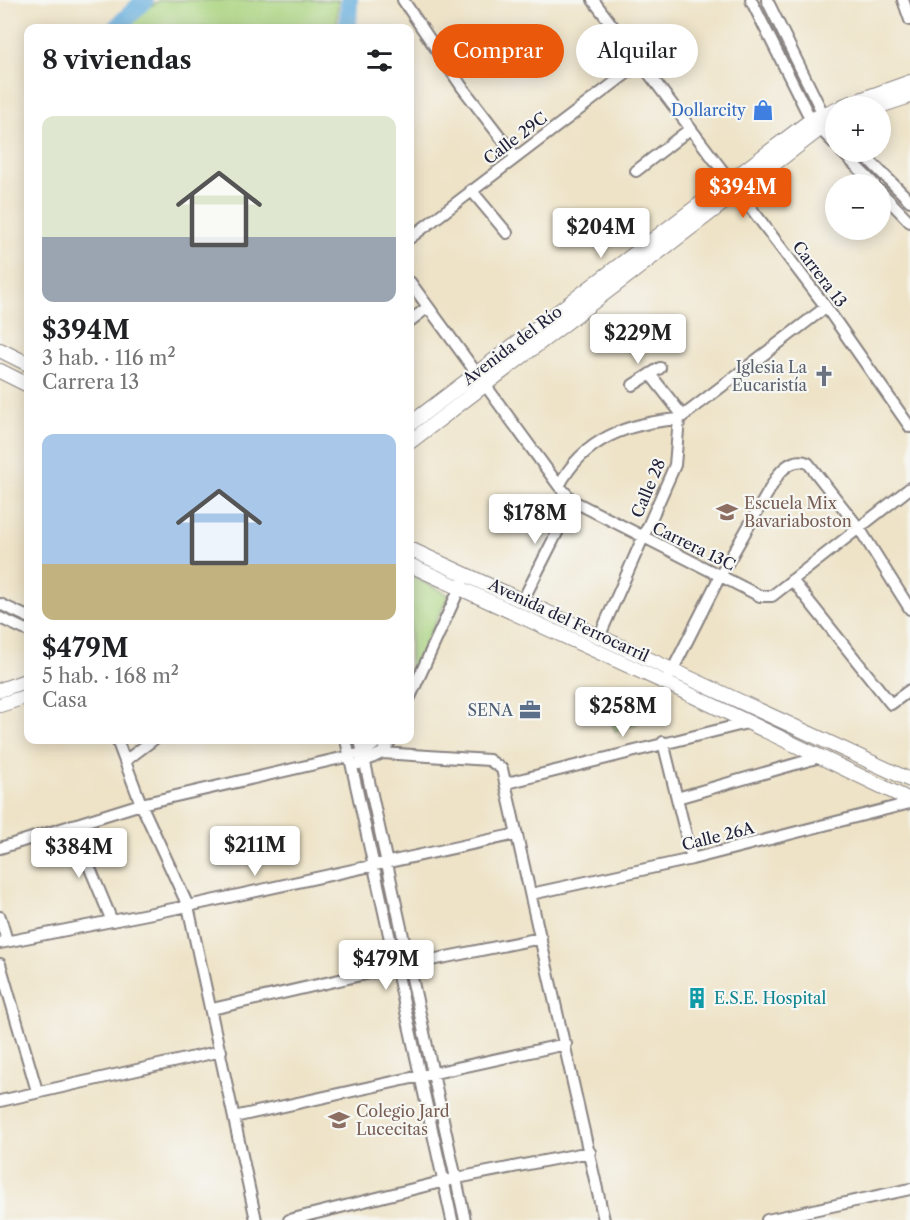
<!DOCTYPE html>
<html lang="es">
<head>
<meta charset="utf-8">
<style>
  :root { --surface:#fff; --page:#f2f2f2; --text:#202124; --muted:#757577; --accent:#ea580c }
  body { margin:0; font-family:"Libre Caslon Text",serif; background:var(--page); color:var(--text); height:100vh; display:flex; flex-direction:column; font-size:22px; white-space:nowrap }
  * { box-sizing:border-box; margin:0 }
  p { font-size:20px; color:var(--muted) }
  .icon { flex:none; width:33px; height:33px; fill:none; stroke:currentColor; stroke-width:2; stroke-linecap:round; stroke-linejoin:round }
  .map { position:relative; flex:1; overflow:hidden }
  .details { position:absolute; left:24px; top:24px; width:390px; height:720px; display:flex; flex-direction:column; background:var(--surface); border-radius:12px; box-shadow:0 3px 15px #0003 }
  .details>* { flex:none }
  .hud { position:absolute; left:432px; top:24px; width:387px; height:54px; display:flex; gap:12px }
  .fabs { position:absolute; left:825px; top:96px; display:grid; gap:12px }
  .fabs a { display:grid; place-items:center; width:66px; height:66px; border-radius:50%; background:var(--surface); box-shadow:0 3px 15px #0003; font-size:30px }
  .price { position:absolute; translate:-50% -51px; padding:0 14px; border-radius:6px; background:#fff; color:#222; font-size:20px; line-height:39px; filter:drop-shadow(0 2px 3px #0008) }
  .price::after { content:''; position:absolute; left:50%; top:36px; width:18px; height:14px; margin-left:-9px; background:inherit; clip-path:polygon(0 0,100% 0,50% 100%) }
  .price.on { background:var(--accent); color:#fff }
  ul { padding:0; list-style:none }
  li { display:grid; align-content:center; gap:12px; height:318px; padding:0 18px }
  li span { display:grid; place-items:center; height:186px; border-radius:12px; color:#555 }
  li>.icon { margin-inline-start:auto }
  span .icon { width:108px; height:108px; fill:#fffc; stroke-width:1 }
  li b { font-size:26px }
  h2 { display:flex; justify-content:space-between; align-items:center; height:72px; padding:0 18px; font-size:26px }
  .tag { padding:0 21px; border-radius:27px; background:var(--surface); box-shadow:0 3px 15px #0003; font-size:21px; line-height:54px }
  .tag.on { background:var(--accent); color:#fff }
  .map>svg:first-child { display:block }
  .green { fill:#aad480; stroke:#667b5e; stroke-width:1.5 }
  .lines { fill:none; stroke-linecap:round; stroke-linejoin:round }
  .river { stroke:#66aedd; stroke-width:18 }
  .minor-casing { stroke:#888281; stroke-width:14 }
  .major-casing { stroke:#888281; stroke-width:16 }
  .minor { stroke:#fff; stroke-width:10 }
  .major { stroke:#fff; stroke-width:14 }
  .labels { text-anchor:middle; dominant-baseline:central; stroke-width:4.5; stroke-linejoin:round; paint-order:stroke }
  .shop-label { font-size:16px; fill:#366cbe; stroke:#f6f6f2; text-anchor:end }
  .street-label { font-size:16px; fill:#22223b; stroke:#f6f6f2 }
  .worship-label { font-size:16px; fill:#5b616d; stroke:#f6f6f2; text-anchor:end }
  .education-label { font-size:16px; fill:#785e54; stroke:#f6f6f2; text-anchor:start }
  .service-label { font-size:16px; fill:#4e5e75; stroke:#f6f6f2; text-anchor:end }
  .culture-label { font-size:16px; fill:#0d838f; stroke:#f6f6f2; text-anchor:start }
</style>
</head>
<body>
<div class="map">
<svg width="910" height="1220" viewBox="0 0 910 1220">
  <rect width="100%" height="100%" fill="#f6f6f2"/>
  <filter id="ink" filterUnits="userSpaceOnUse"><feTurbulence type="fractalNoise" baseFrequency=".0167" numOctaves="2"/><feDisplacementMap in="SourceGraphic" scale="12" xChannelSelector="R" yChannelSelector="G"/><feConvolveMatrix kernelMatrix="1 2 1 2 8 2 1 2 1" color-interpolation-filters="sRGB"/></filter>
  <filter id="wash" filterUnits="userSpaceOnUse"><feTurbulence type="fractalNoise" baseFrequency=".008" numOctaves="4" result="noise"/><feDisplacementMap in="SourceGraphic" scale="24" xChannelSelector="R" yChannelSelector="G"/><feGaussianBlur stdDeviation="1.35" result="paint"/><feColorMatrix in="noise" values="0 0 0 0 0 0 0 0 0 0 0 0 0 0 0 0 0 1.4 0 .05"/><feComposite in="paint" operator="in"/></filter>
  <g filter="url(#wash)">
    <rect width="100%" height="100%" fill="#eee3c7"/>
    <path class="green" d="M 160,0 L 338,0 L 337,28 L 128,28 L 149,7 Z
      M 410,575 L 449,595 L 410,674 Z
      M 625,683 L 638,723 L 615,731 L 601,691 Z"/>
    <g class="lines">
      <path class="river" d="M 116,28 L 145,0
        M 348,28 L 349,0"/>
    </g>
  </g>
  <g filter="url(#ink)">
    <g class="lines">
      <defs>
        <path id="minor" d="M 403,0 L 462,87 L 515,156
          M 593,0 L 826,307 L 910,427
          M 751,0 L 811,120 L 836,145
          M 767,0 L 823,114 L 829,119
          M 903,0 L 910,20
          M 842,152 L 874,184
          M 861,152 L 910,201
          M 636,171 L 690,129
          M 471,190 L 507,233
          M 880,191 L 910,222
          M 410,238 L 639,64
          M 410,282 L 559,486 L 573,501 L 760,596 L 772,596 L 910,488
          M 410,321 L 428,307
          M 650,374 L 683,416
          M 633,385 L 660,368
          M 559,486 C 584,438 628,423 679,419
          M 792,580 L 891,704 L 910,690
          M 522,602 L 573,501
          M 0,604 L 28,617
          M 0,618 L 28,631
          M 600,635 L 675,465 L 679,419 L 826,307
          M 670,675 L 720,576 L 778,475 C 786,465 796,458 808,463 L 859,528 L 910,609
          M 410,697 L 462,583
          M 117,740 L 141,804 L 188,906 L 256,1220
          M 346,740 L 452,1220
          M 360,740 L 465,1220
          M 663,742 L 692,859
          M 382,753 L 489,760 L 502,769 L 604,1220
          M 125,761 L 153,740
          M 359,764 L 382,753 L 391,740
          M 507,783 L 747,723
          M 677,798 L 820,757
          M 72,825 L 112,921
          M 0,848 L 141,804 L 363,753 L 380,740
          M 531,894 L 692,859 L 910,803
          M 0,917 L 7,941
          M 0,943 L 188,906 L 517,834
          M 0,964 L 37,1091
          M 212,1009 L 396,967 L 541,938
          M 0,1101 L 221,1051
          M 234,1117 L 566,1044
          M 289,1220 L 457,1178 L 590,1152
          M 767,1220 L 910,1189"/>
        <path id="major" d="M 843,106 L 910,82
          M 880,106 L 910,96
          M 0,350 L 28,364
          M 0,371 L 28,385
          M 410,424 L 811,120 L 836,109
          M 410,442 L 820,129 L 836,122
          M 410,549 L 910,780
          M 410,565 L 666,683 L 910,800
          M 0,690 L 28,680
          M 0,705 L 28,696"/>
      </defs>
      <use href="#minor" class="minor-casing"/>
      <use href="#major" class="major-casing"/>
      <use href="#minor" class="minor"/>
      <use href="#major" class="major"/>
    </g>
  </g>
  <defs>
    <symbol id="shop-bare" viewBox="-9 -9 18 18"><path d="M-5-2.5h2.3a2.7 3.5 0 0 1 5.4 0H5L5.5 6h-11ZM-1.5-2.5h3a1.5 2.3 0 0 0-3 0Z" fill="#3f7fe0" stroke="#f6f6f2" stroke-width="2.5" paint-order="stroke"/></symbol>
    <symbol id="church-bare" viewBox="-9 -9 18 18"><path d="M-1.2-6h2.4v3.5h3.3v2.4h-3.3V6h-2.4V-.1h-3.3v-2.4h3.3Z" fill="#6b7280" stroke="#f6f6f2" stroke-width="2.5" paint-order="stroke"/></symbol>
    <symbol id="school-bare" viewBox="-9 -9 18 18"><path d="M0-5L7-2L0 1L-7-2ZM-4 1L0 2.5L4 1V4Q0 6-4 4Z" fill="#8d6e63" stroke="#f6f6f2" stroke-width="2.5" paint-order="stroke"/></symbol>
    <symbol id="office-bare" viewBox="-9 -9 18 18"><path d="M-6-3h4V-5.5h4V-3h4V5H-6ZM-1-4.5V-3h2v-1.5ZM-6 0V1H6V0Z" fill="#5c6f8a" stroke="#f6f6f2" stroke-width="2.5" paint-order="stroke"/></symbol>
    <symbol id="building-bare" viewBox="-9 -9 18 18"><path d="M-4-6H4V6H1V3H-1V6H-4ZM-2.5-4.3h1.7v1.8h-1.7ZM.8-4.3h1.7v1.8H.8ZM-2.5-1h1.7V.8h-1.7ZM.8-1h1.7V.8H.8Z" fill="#0f9aa8" stroke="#f6f6f2" stroke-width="2.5" paint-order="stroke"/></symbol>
  </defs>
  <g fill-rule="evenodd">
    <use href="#shop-bare" x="748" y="95" width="30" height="30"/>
    <use href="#church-bare" x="809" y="361" width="30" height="30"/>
    <use href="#school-bare" x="712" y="497" width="30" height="30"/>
    <use href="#office-bare" x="515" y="695" width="30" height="30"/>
    <use href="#building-bare" x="682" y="983" width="30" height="30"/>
    <use href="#school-bare" x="324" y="1105" width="30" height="30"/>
  </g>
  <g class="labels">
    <g class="shop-label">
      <text x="746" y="110">Dollarcity</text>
    </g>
    <g class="street-label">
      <text transform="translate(515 138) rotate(-37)">Calle 29C</text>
      <text transform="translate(820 274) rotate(53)">Carrera 13</text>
      <text transform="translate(512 345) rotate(-37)">Avenida del Río</text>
      <text transform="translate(648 488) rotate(-67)">Calle 28</text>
      <text transform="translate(694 546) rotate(26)">Carrera 13C</text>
      <text transform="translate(569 620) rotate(25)">Avenida del Ferrocarril</text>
      <text transform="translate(718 836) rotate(-14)">Calle 26A</text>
    </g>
    <g class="worship-label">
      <text x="807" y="367">Iglesia La<tspan x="807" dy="18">Eucaristía</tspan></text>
    </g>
    <g class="education-label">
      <text x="744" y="503">Escuela Mix<tspan x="744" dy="18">Bavariaboston</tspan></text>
      <text x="356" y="1111">Colegio Jard<tspan x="356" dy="18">Lucecitas</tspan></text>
    </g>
    <g class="service-label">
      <text x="513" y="710">SENA</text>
    </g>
    <g class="culture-label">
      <text x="714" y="998">E.S.E. Hospital</text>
    </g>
  </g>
</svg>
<div class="fabs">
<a>+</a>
<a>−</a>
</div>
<b class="price on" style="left:743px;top:219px">$394M</b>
<b class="price" style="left:601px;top:259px">$204M</b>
<b class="price" style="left:638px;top:365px">$229M</b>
<b class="price" style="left:535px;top:545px">$178M</b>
<b class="price" style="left:623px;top:738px">$258M</b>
<b class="price" style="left:255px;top:877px">$211M</b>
<b class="price" style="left:79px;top:879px">$384M</b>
<b class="price" style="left:386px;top:991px">$479M</b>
<div class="hud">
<a class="tag on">Comprar</a>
<a class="tag">Alquilar</a>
</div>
<section class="details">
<h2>8 viviendas<svg class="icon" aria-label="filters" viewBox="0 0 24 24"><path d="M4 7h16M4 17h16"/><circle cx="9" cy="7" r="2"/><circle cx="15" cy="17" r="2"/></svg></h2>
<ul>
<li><span style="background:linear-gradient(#dfe7d0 65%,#9aa5b1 0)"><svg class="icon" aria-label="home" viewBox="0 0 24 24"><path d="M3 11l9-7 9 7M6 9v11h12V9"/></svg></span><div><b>$394M</b><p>3 hab. · 116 m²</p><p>Carrera 13</p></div></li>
<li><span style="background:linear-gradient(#a9c7e8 70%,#c2b280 0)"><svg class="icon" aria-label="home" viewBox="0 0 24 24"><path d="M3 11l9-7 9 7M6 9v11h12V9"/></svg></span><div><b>$479M</b><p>5 hab. · 168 m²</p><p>Casa</p></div></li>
</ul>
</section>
</div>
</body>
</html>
